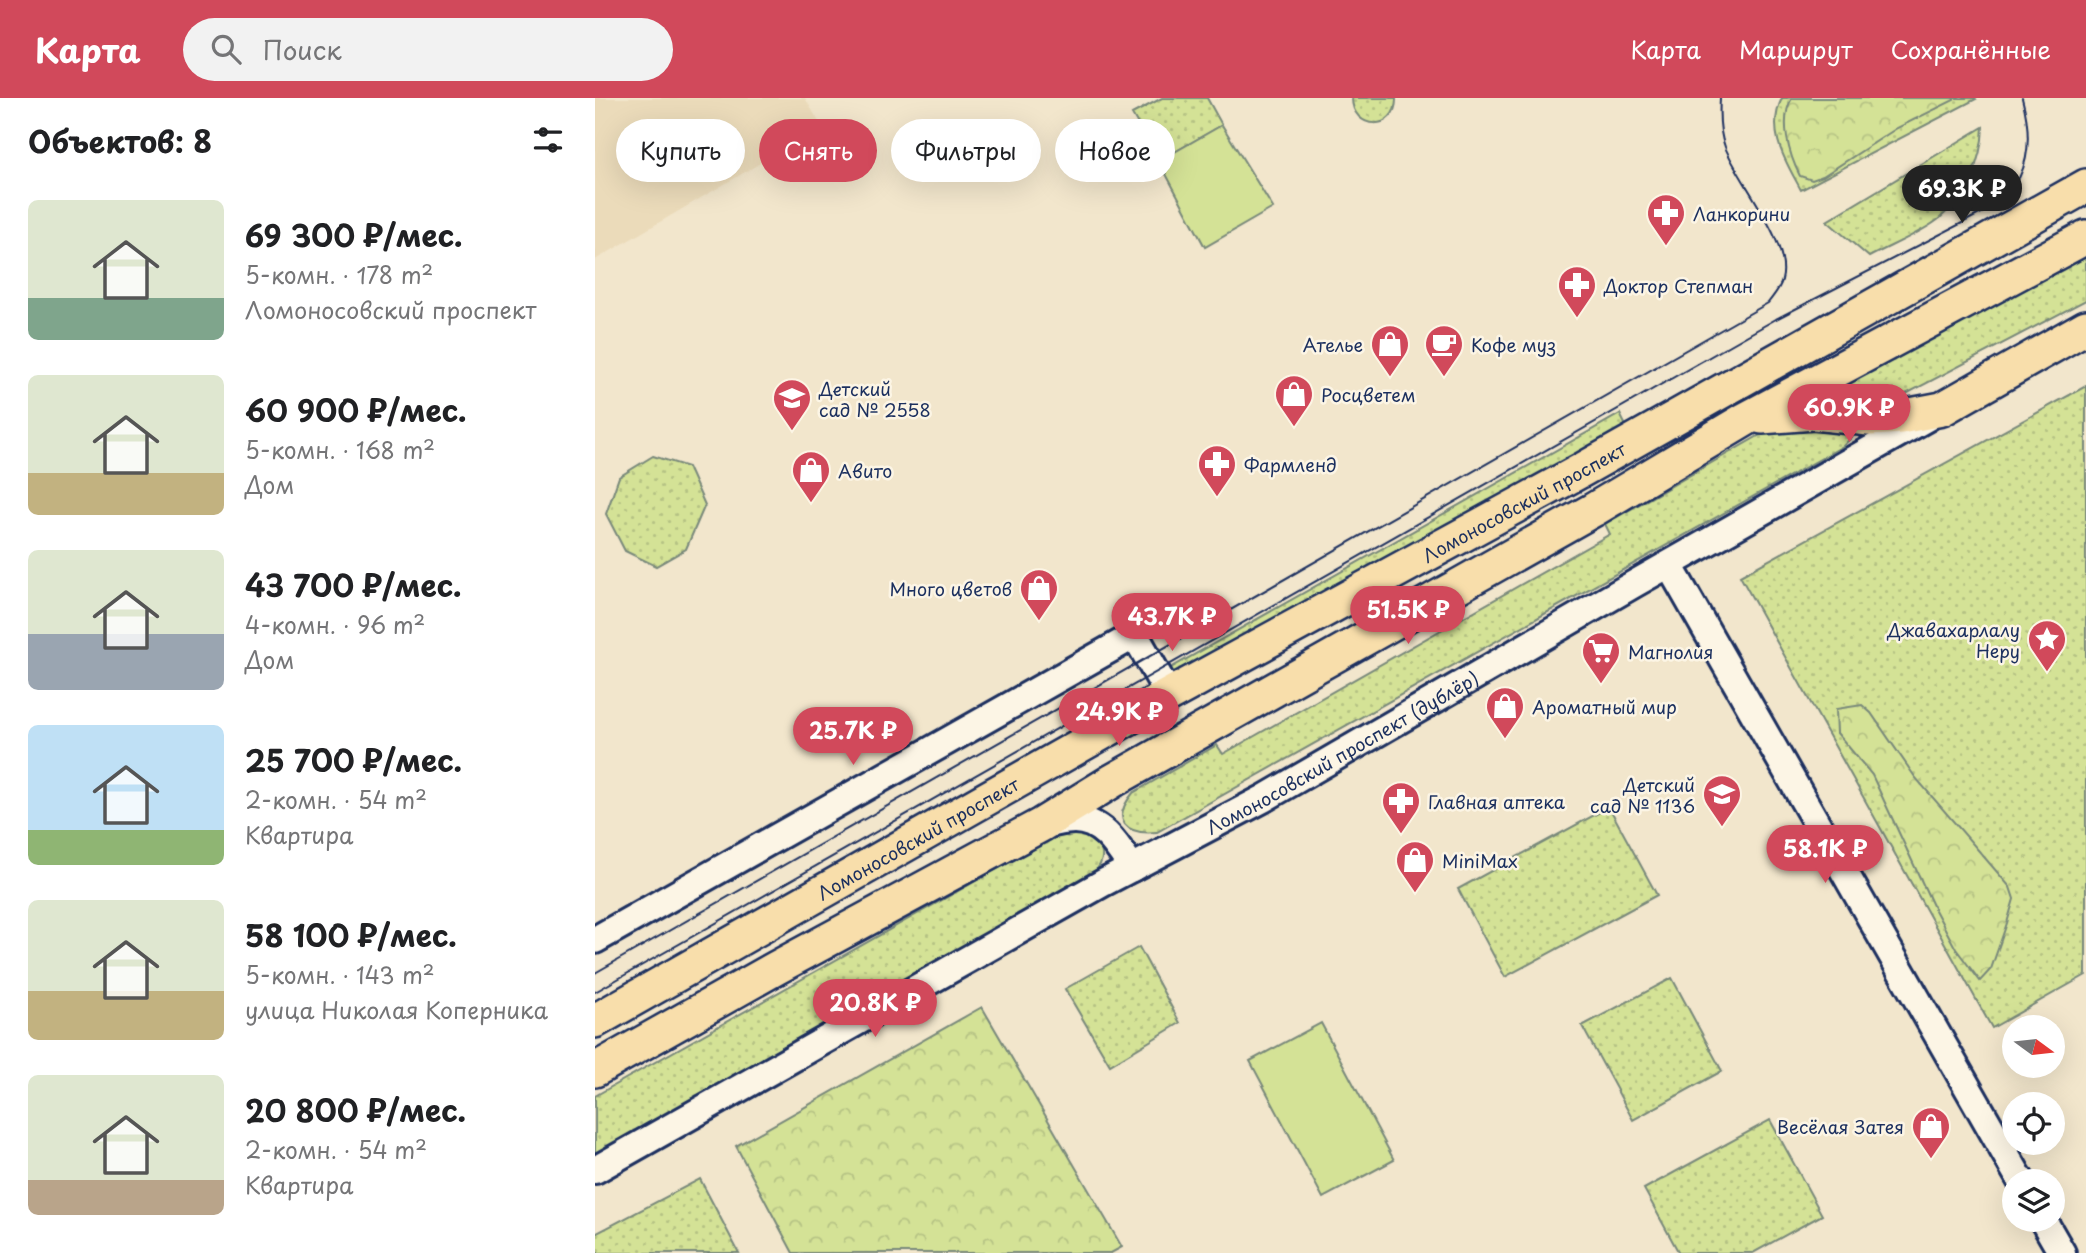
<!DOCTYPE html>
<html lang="ru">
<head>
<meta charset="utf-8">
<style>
  :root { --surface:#fff; --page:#f2f2f2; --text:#202124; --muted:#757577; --accent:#d1495b }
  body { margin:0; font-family:"Playpen Sans",sans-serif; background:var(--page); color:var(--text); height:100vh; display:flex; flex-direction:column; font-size:26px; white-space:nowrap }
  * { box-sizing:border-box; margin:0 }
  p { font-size:23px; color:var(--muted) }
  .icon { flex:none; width:38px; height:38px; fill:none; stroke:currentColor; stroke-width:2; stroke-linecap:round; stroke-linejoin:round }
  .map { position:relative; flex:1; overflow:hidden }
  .drawer { display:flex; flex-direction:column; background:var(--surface); width:595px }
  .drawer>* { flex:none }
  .banner { position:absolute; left:21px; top:21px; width:665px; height:63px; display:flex; gap:14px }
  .needle { width:46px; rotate:105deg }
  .tools { position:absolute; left:1407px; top:917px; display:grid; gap:14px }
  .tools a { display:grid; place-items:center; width:63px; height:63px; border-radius:50%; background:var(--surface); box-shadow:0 7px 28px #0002; font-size:35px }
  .price { position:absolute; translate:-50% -60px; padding:0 16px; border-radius:24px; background:var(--accent); color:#fff; font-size:23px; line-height:46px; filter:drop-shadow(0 2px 4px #0008) }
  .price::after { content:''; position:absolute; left:50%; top:42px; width:21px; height:16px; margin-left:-10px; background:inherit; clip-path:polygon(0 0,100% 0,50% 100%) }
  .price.on { background:#222; color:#fff }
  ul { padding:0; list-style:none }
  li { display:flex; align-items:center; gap:21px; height:175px; padding:0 28px }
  li span { display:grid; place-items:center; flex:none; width:196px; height:140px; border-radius:10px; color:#555 }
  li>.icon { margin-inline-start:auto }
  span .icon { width:84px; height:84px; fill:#fffc; stroke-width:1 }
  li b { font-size:30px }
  h2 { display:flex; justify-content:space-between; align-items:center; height:84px; padding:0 28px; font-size:30px }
  .tag { padding:0 24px; border-radius:32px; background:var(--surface); box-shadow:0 7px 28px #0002; font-size:24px; line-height:63px }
  .tag.on { background:var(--accent); color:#fff }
  header { display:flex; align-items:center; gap:42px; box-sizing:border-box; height:98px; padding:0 35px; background:var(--accent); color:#fff }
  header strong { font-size:33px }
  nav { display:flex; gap:38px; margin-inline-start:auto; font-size:24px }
  .search { width:490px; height:63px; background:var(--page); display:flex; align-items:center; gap:18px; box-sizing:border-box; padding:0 24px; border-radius:38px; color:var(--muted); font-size:26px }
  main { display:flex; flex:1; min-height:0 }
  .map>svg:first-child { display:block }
  .built { fill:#ebdbba }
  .green { fill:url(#green-dots); stroke:#78887a; stroke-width:2 }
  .forest { fill:url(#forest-crowns); stroke:#78887a; stroke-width:2 }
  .pitch { fill:#d4e296; stroke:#78887a; stroke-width:2 }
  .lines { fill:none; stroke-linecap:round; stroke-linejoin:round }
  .minor-casing { stroke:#1b2f5e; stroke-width:32 }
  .major-casing { stroke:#1b2f5e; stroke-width:38 }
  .minor { stroke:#fcf5e5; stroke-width:26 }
  .major { stroke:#f8deab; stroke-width:33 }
  .tram { stroke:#1b2f5e; stroke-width:2 }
  .labels { text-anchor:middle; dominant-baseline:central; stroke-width:5; stroke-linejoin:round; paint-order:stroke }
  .poi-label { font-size:18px; fill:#1b2f5e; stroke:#fcf5e5; text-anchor:start }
  .street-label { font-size:18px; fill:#1b2f5e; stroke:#fcf5e5 }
</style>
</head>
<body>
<header>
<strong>Карта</strong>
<div class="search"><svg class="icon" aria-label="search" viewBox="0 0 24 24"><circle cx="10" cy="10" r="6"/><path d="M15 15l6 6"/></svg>Поиск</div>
<nav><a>Карта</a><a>Маршрут</a><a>Сохранённые</a></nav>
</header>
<main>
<section class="drawer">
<h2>Объектов: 8<svg class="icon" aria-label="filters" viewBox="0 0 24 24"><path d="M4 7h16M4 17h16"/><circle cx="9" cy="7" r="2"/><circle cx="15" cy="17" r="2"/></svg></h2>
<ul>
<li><span style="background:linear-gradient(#dfe7d0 70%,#7fa58c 0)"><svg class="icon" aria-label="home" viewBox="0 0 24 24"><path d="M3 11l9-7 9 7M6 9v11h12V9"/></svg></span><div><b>69 300 ₽/мес.</b><p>5-комн. · 178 m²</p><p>Ломоносовский проспект</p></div></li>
<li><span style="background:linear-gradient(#dfe7d0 70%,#c2b280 0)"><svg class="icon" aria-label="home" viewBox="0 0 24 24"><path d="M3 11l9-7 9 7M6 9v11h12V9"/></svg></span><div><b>60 900 ₽/мес.</b><p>5-комн. · 168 m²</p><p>Дом</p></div></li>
<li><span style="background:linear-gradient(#dfe7d0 60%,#9aa5b1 0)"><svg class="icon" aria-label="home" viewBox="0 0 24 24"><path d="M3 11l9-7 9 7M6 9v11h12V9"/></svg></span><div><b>43 700 ₽/мес.</b><p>4-комн. · 96 m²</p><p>Дом</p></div></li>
<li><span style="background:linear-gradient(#bfe0f5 75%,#8fb573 0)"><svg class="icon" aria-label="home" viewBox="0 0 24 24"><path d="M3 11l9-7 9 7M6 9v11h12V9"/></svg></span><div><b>25 700 ₽/мес.</b><p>2-комн. · 54 m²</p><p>Квартира</p></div></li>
<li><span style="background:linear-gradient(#dfe7d0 65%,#c2b280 0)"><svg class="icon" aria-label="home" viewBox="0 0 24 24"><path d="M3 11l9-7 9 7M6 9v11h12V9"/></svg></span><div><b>58 100 ₽/мес.</b><p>5-комн. · 143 m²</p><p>улица Николая Коперника</p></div></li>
<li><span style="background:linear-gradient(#dfe7d0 75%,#b9a48a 0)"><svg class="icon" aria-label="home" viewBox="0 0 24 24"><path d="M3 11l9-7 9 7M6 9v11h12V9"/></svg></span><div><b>20 800 ₽/мес.</b><p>2-комн. · 54 m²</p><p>Квартира</p></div></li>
</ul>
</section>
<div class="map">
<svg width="1491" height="1155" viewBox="0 0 1491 1155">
  <defs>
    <pattern id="green-dots" width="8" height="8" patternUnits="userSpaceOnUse" patternTransform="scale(1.75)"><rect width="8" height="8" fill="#d4e296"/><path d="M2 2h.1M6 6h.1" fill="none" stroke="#b5c284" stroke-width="1.8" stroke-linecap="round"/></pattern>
    <pattern id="forest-crowns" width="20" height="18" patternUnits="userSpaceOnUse" patternTransform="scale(1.75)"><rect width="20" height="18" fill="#d4e296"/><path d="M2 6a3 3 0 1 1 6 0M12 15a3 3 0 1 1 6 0" fill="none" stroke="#b5c284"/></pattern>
  </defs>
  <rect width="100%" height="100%" fill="#f2e6cc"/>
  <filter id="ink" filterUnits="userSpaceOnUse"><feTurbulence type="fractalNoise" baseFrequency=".0143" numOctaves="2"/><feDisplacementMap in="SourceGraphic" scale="14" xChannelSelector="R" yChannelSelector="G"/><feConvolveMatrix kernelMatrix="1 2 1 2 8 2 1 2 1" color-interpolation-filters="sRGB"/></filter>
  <g filter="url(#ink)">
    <path class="built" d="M 0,0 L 210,0 L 227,29 L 0,162 Z"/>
    <path class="green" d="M 567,0 L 612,0 L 627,27 L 564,63 L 537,16 Z
      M 757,0 L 801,0 C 802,34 757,33 757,0 Z
      M 1187,0 L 1380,0 L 1381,1 L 1206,92 C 1190,62 1171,34 1187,0 Z
      M 1388,29 C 1387,63 1371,98 1345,120 C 1329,134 1294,148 1274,159 L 1232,123 Z
      M 1491,155 L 1491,202 L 1288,308 L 1239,302 L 1239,296 L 1242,291 Z
      M 1491,288 L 1491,877 L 1397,930 L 1145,478 Z
      M 1025,316 L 1032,330 L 573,586 L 567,575 Z
      M 1179,329 L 1256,334 L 1258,338 L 1248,348 L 562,734 C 531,737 515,723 538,695 L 622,647 L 628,656 L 1015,436 L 1010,426 Z
      M 58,358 L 93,369 L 110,407 L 91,451 L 61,468 L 30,453 L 11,416 L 24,379 Z
      M 1014,709 L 1062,797 L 910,879 L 863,791 Z
      M 478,730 C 499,741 520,752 498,776 L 0,1058 L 0,998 L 471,732 Z
      M 544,849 L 585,925 L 515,967 L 470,891 Z
      M 1077,880 L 1127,973 L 1038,1022 L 987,928 Z
      M 1175,1022 L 1227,1117 L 1158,1155 L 1084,1155 L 1049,1091 Z
      M 105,1081 L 144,1155 L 0,1155 L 0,1136 Z"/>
    <path class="forest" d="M 1197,0 L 1359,0 L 1359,2 L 1302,30 L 1228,78 L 1217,82 L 1205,78 C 1194,57 1184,22 1197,0 Z
      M 1267,607 L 1276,615 L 1320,679 L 1415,789 L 1419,801 L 1412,825 L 1396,871 L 1385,883 L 1361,851 L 1340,812 L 1277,677 L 1242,635 L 1241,611 Z
      M 387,909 L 527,1149 L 516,1155 L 198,1155 L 141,1048 Z"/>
    <path class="pitch" d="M 627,27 L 678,110 L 610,149 L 564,63 Z
      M 726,925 L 799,1062 L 728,1100 L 655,963 Z"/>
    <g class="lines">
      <defs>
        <g id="minor">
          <path d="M 1074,467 L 1426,1083"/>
          <path d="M 451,726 C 460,725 470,722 479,722 C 508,722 523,749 537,770"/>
          <path d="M 0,842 L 540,537 L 574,597"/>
          <path id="s1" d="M 0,1072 L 508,785 L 668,701 L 1039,486 L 1333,319"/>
          <path d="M 1448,1122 L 1467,1155"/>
        </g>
        <g id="major">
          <path d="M 1167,319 L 1219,315 L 1274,321 L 1305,319 L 1347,311 L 1491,229"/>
          <path id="s2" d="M 0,923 L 574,597 L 987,372 L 1491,88"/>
          <path d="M 0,972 L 181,870 L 446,727 L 519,682 L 998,412 L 1151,321 L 1491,139"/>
        </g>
      </defs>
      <use href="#minor" class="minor-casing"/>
      <use href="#major" class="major-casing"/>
      <use href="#minor" class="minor"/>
      <use href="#major" class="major"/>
      <path class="tram" d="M 0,875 L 1173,205 C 1178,198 1185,191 1187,182 C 1197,145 1144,84 1130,49 C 1124,34 1124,16 1125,0
        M 0,894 L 1181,221 L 1400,108 C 1436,81 1438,41 1427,0"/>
    </g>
  </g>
  <defs>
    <symbol id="pharmacy-pin" viewBox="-11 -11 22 30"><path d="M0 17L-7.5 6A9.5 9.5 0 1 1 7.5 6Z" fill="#d1495b" stroke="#fcf5e5"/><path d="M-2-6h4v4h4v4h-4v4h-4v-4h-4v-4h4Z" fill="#fff"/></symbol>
    <symbol id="shop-pin" viewBox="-11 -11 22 30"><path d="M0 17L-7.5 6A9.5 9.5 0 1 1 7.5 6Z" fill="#d1495b" stroke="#fcf5e5"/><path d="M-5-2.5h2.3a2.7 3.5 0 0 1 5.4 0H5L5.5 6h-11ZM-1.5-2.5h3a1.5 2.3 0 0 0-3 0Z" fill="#fff"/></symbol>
    <symbol id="cafe-pin" viewBox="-11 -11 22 30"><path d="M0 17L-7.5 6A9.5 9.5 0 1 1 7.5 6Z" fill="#d1495b" stroke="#fcf5e5"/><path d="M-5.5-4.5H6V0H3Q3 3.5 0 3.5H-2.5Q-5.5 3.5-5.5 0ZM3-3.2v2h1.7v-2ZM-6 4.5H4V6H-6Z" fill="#fff"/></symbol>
    <symbol id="school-pin" viewBox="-11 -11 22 30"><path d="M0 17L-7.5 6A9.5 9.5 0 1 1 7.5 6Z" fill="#d1495b" stroke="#fcf5e5"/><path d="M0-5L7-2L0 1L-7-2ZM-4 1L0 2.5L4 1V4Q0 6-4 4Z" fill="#fff"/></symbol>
    <symbol id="sight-pin" viewBox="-11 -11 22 30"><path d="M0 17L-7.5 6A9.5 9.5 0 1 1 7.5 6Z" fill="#d1495b" stroke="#fcf5e5"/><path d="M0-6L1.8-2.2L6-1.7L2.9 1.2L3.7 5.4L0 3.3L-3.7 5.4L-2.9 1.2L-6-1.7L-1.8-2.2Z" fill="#fff"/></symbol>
    <symbol id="supermarket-pin" viewBox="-11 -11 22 30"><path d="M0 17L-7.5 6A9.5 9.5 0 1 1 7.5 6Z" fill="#d1495b" stroke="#fcf5e5"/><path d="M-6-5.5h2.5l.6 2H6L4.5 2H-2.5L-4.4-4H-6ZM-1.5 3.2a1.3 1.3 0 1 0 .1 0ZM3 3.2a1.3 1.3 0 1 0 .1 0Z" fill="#fff"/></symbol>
  </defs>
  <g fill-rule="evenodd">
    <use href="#pharmacy-pin" x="1049" y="93" width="44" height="60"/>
    <use href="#pharmacy-pin" x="960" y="165" width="44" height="60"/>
    <use href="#shop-pin" x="773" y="224" width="44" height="60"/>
    <use href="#cafe-pin" x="827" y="224" width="44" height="60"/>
    <use href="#shop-pin" x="677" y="274" width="44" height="60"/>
    <use href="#school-pin" x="175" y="278" width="44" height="60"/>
    <use href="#pharmacy-pin" x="600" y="344" width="44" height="60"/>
    <use href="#shop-pin" x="194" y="350" width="44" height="60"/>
    <use href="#shop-pin" x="422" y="468" width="44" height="60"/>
    <use href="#sight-pin" x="1430" y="519" width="44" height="60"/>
    <use href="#supermarket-pin" x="984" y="531" width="44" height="60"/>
    <use href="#shop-pin" x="888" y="586" width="44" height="60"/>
    <use href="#school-pin" x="1105" y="674" width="44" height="60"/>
    <use href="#pharmacy-pin" x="784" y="681" width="44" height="60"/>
    <use href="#shop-pin" x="798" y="740" width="44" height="60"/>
    <use href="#shop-pin" x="1314" y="1006" width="44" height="60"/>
  </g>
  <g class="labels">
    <g class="poi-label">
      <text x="1098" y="115">Ланкорини</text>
      <text x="1009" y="187">Доктор Степман</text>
      <text x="768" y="246" text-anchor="end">Ателье</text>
      <text x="876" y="246">Кофе муз</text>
      <text x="224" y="290">Детский<tspan x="224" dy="21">сад № 2558</tspan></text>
      <text x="726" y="296">Росцветем</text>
      <text x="649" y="366">Фармленд</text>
      <text x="243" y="372">Авито</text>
      <text x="417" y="490" text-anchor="end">Много цветов</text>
      <text x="1425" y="531" text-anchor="end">Джавахарлалу<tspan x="1425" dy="21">Неру</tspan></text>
      <text x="1033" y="553">Магнолия</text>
      <text x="937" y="608">Ароматный мир</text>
      <text x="1100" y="686" text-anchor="end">Детский<tspan x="1100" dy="21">сад № 1136</tspan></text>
      <text x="833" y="703">Главная аптека</text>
      <text x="847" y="762">MiniMax</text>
      <text x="1309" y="1028" text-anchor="end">Весёлая Затея</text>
    </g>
    <g class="street-label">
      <text stroke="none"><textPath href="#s2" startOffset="1064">Ломоносовский проспект</textPath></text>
      <text stroke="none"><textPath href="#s1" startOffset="856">Ломоносовский проспект (дублёр)</textPath></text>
      <text stroke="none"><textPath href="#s2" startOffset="371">Ломоносовский проспект</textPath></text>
    </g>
  </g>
</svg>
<div class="tools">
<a><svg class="needle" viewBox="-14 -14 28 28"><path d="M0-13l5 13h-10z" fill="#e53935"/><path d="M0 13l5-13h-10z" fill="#757577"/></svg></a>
<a><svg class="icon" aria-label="locate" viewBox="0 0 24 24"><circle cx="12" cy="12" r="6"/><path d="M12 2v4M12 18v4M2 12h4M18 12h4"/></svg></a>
<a><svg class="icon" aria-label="layers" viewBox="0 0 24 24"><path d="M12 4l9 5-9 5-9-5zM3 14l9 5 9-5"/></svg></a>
</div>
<b class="price on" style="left:1367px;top:127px">69.3K ₽</b>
<b class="price" style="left:1254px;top:346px">60.9K ₽</b>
<b class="price" style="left:813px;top:548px">51.5K ₽</b>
<b class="price" style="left:577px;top:555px">43.7K ₽</b>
<b class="price" style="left:524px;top:650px">24.9K ₽</b>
<b class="price" style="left:258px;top:669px">25.7K ₽</b>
<b class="price" style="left:1230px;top:787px">58.1K ₽</b>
<b class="price" style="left:280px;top:941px">20.8K ₽</b>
<div class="banner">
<a class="tag">Купить</a>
<a class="tag on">Снять</a>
<a class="tag">Фильтры</a>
<a class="tag">Новое</a>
</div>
</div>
</main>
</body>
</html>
